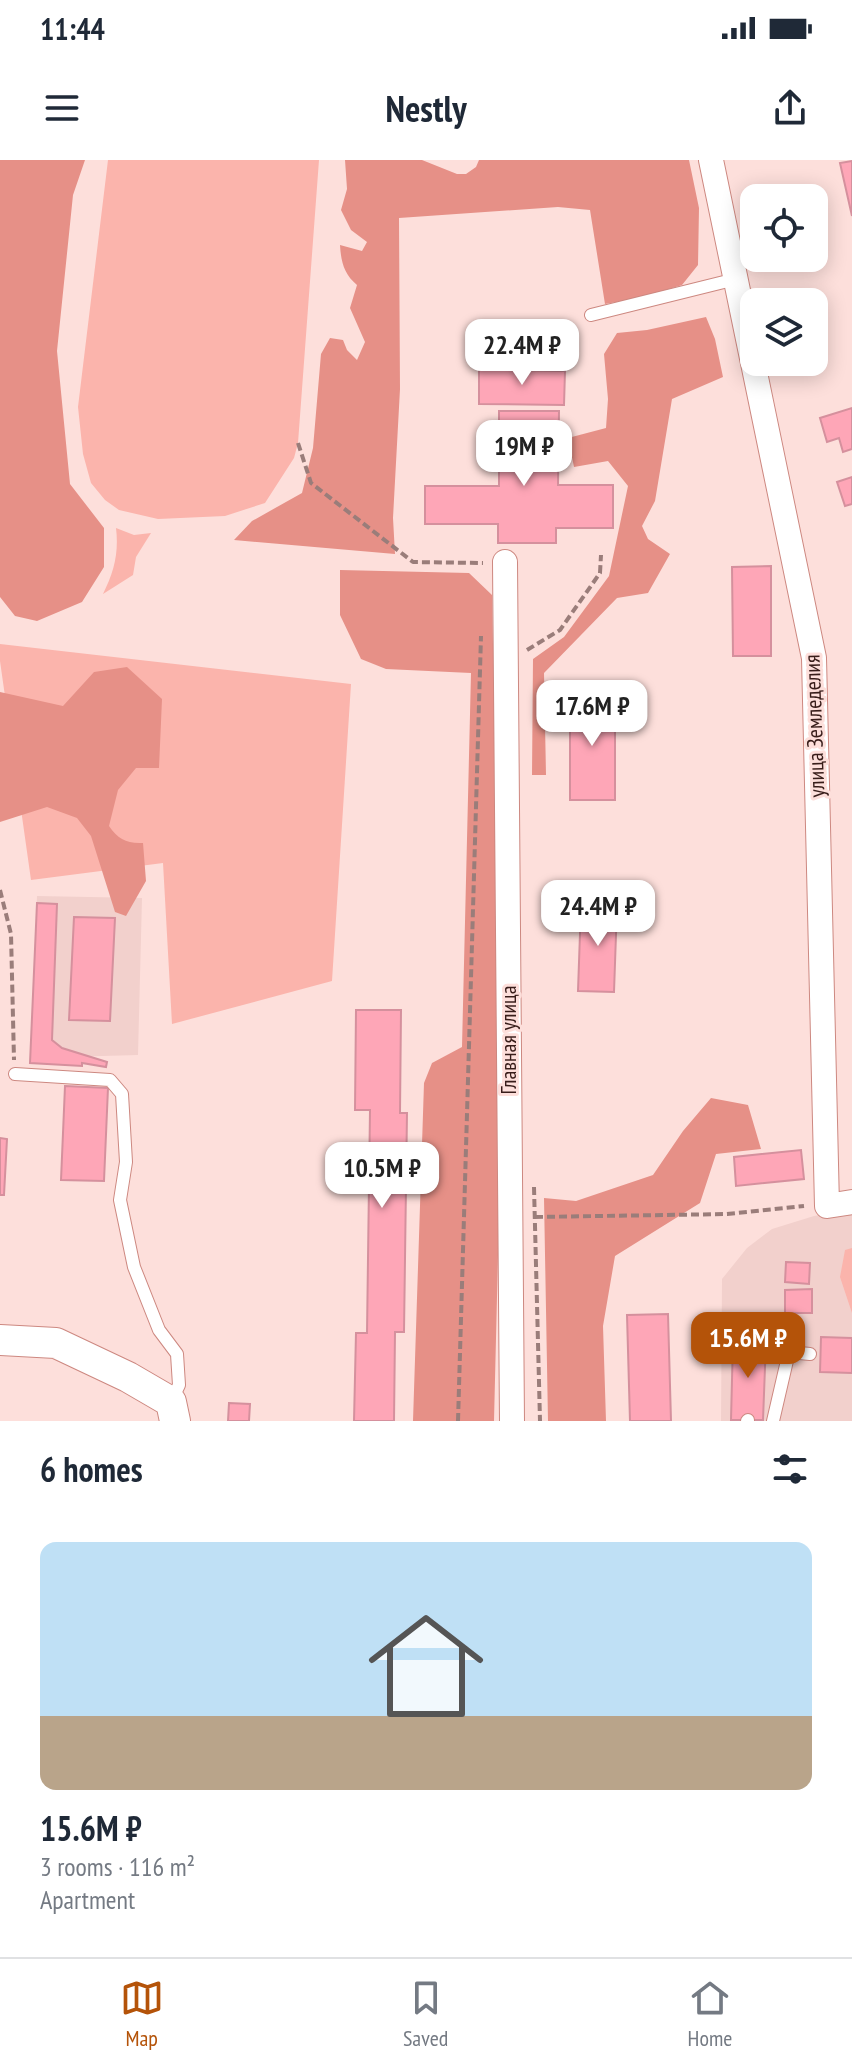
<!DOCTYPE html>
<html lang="en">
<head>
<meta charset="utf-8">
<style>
  :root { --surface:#fff; --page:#f6f6f7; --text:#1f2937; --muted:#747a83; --line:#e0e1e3; --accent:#b45309 }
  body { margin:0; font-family:"PT Sans Narrow",sans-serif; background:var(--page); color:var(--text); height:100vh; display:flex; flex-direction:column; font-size:30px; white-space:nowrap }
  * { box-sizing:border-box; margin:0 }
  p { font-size:26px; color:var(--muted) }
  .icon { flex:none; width:44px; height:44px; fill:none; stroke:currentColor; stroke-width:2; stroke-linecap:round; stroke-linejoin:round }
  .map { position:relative; height:1261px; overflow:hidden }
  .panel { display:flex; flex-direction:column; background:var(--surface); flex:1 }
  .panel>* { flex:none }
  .fabs { position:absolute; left:740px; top:24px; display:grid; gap:16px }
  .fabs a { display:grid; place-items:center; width:88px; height:88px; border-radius:16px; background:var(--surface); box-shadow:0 4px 20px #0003; font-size:40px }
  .price { position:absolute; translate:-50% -68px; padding:0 18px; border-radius:16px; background:#fff; color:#222; font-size:26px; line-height:52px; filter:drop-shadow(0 2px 4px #0008) }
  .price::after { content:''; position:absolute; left:50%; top:48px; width:24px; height:18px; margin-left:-12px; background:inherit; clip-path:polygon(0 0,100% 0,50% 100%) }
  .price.current { background:var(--accent); color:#fff }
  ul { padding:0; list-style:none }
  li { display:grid; align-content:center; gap:16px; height:424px; padding:0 40px }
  li span { display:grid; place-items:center; height:248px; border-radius:16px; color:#555 }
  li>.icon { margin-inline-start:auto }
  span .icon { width:144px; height:144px; fill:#fffc; stroke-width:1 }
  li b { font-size:34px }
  h2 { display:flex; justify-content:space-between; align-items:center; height:96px; padding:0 40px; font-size:34px }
  .status { display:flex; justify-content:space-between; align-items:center; height:56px; padding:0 40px; background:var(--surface); direction:ltr }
  .status svg { height:22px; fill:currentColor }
  header { display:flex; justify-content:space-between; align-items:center; height:104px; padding:0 40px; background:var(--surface); font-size:36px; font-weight:600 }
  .dock { display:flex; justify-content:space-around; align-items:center; height:112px; border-top:2px solid var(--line); background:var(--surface); font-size:22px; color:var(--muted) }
  .dock a { display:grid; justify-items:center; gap:4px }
  .dock .current { color:var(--accent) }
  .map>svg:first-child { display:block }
  .built { fill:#f2d0cc }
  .green { fill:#fbb4ac }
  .forest { fill:#e69087 }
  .building { fill:#fea6b7; stroke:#d5909d; stroke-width:2 }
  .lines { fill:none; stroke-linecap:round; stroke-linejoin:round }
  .service-casing { stroke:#cd8880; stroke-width:14 }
  .minor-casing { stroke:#cd8880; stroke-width:26 }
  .tertiary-casing { stroke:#cd8880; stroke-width:32 }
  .path { stroke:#9a7d7a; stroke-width:4; stroke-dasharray:8 4; stroke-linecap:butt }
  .service { stroke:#fff; stroke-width:12 }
  .minor { stroke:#fff; stroke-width:24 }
  .tertiary { stroke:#fff; stroke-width:30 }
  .labels { text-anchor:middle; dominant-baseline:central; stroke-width:6; stroke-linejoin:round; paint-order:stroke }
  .street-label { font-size:22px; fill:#381d1a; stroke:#fddfdb }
</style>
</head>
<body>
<div class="status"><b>11:44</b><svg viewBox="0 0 49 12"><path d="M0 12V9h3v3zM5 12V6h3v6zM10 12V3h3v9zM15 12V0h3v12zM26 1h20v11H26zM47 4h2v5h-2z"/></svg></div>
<header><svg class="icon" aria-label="menu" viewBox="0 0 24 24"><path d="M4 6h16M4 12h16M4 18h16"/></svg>Nestly<svg class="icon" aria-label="share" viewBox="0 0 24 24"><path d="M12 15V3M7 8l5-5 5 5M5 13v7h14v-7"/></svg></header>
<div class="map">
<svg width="852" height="1261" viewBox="0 0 852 1261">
  <rect width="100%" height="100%" fill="#fddfdb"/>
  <path class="built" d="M 37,736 L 142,738 L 138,895 L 66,897 L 32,868 Z
    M 852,1050 L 852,1261 L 721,1261 L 722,1119 L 747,1088 L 772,1069 L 814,1056 Z"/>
  <path class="green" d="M 108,0 L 319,0 L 298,283 L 294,298 L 265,343 L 225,356 L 158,359 L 119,350 L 105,340 L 91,323 L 83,294 L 78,247 Z
    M 116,368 L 134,375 L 151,373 L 136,397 L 133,415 L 103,434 C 114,412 119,393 116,368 Z
    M 0,484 L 351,524 L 332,821 L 172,864 L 163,703 L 31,720 L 0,501 Z
    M 852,1088 L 852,1153 L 840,1117 L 845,1090 Z"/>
  <path class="forest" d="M 0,0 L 85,0 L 73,35 L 57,191 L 70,324 L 104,368 L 104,407 L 82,442 L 37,461 L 15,456 L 0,437 Z
    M 345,0 L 422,0 L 457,14 L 466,14 L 476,7 L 479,0 L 689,0 L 699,48 L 698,105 L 682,125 L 640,138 L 605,144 L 590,50 L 558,47 L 399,58 L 400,229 L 393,358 L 395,394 L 234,380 L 252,361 L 302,333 L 313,288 L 321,194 L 330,178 L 343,180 L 347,190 L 357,200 L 365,182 L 350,148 L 357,125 C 344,114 341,102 340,85 L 362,91 L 367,82 L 351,70 L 341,50 L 347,29 Z
    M 706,157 L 715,179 L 723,217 L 672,239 L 655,341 L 642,366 L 648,379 L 670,394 L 648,433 L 617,438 L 544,513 L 546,615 L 532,615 L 533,499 L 564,477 L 609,416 L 628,326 L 608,301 L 574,307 L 568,278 L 606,268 L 608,239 L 604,194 L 617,173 L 647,170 Z
    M 340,410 L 469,413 L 492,435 L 502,930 L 494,1261 L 413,1261 L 424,923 L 432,903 L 462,887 L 471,513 L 386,509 L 361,499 L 340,455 Z
    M 127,507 L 162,539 L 159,608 L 136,608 L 118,630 L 109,666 C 118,679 127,684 143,683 L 146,721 L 126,756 L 115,752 L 91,676 L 77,658 L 47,647 L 0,662 L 0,532 L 63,546 L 94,512 Z
    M 711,938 L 748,945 L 761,989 L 716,994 L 700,1043 L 615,1096 L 603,1166 L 606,1261 L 548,1261 L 544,1038 L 576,1041 L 653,1015 L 683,971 Z"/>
  <path class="building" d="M 852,1 L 852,56 L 840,3 Z
    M 479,209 L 565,211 L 564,245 L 479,244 Z
    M 852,248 L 852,289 L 843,292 L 839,278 L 827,282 L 820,258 Z
    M 499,251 L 559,251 L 558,325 L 613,325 L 613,368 L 556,368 L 556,383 L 498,383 L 498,364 L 425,364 L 425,326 L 499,326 Z
    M 852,317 L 852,344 L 845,346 L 837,322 Z
    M 771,406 L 771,496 L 733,496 L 732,407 Z
    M 570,535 L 615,535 L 615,640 L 570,640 Z
    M 37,743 L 57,744 L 52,880 L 62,888 L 107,902 L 106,907 L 82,903 L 82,906 L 30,903 Z
    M 581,745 L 617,746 L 614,832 L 578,831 Z
    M 74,757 L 115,758 L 110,861 L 69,860 Z
    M 356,850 L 401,850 L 400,953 L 407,953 L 404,1172 L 395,1172 L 394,1261 L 354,1261 L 356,1173 L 367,1173 L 370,950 L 355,950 Z
    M 65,926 L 108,928 L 104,1021 L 61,1020 Z
    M 0,978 L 7,979 L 4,1035 L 0,1035 Z
    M 801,990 L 804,1019 L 736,1026 L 734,997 Z
    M 786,1102 L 810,1103 L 809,1124 L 785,1122 Z
    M 812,1129 L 812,1153 L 785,1153 L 785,1130 Z
    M 668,1154 L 671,1261 L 630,1261 L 627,1155 Z
    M 821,1177 L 852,1178 L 852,1213 L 820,1212 Z
    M 733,1180 L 766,1181 L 763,1260 L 731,1260 Z
    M 229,1243 L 250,1244 L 249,1261 L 228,1261 Z"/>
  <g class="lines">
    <defs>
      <path id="service" d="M 591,155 L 736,119
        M 15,914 L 110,920 L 122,934 L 126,1002 L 120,1040 L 134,1107 L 159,1170 L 177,1194 L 179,1225 L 171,1242
        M 747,1261 L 748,1260
        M 773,1261 L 789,1192 L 810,1194"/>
      <path id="minor" d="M 711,0 L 814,498 L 827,1046 L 852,1042
        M 505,402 L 512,1261"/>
      <path id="tertiary" d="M 0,1180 L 56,1183 L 128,1217 L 171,1242 L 175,1261"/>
    </defs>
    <use href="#service" class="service-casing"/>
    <use href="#minor" class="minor-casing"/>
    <use href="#tertiary" class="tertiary-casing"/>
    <path class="path" d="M 298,283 L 311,323 L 413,402 L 483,403
      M 527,490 L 560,470 L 600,413 L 601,395
      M 0,730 L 11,774 L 14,900
      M 534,1027 L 540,1261
      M 535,1057 L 727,1054 L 804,1046
      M 458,1261 L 481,476"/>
    <use href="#service" class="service"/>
    <use href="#minor" class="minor"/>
    <use href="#tertiary" class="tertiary"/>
  </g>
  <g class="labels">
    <g class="street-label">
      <text transform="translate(814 566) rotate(-92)">улица Земледелия</text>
      <text transform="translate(508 880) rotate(-90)">Главная улица</text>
    </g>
  </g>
</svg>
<div class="fabs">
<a><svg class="icon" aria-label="locate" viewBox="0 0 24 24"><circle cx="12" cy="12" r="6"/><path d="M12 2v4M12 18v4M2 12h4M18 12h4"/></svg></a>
<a><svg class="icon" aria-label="layers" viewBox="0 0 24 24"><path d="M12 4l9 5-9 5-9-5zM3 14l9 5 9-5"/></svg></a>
</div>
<b class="price" style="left:522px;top:227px">22.4M ₽</b>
<b class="price" style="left:524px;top:328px">19M ₽</b>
<b class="price" style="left:592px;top:588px">17.6M ₽</b>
<b class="price" style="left:598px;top:788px">24.4M ₽</b>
<b class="price" style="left:382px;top:1050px">10.5M ₽</b>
<b class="price current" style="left:748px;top:1220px">15.6M ₽</b>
</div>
<section class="panel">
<h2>6 homes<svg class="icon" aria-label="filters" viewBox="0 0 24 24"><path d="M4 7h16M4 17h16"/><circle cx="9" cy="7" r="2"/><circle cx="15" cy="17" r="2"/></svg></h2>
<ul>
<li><span style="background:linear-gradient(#bfe0f5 70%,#b9a48a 0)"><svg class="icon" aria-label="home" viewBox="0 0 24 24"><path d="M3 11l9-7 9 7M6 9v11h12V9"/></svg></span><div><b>15.6M ₽</b><p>3 rooms · 116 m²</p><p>Apartment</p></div></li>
</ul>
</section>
<nav class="dock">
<a class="current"><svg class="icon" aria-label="map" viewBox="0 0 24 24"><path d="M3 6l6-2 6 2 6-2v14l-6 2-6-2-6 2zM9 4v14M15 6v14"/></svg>Map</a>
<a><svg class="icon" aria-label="saved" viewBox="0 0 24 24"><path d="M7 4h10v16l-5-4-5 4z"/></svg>Saved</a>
<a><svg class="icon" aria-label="home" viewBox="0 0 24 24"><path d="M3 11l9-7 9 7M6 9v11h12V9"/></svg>Home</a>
</nav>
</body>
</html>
